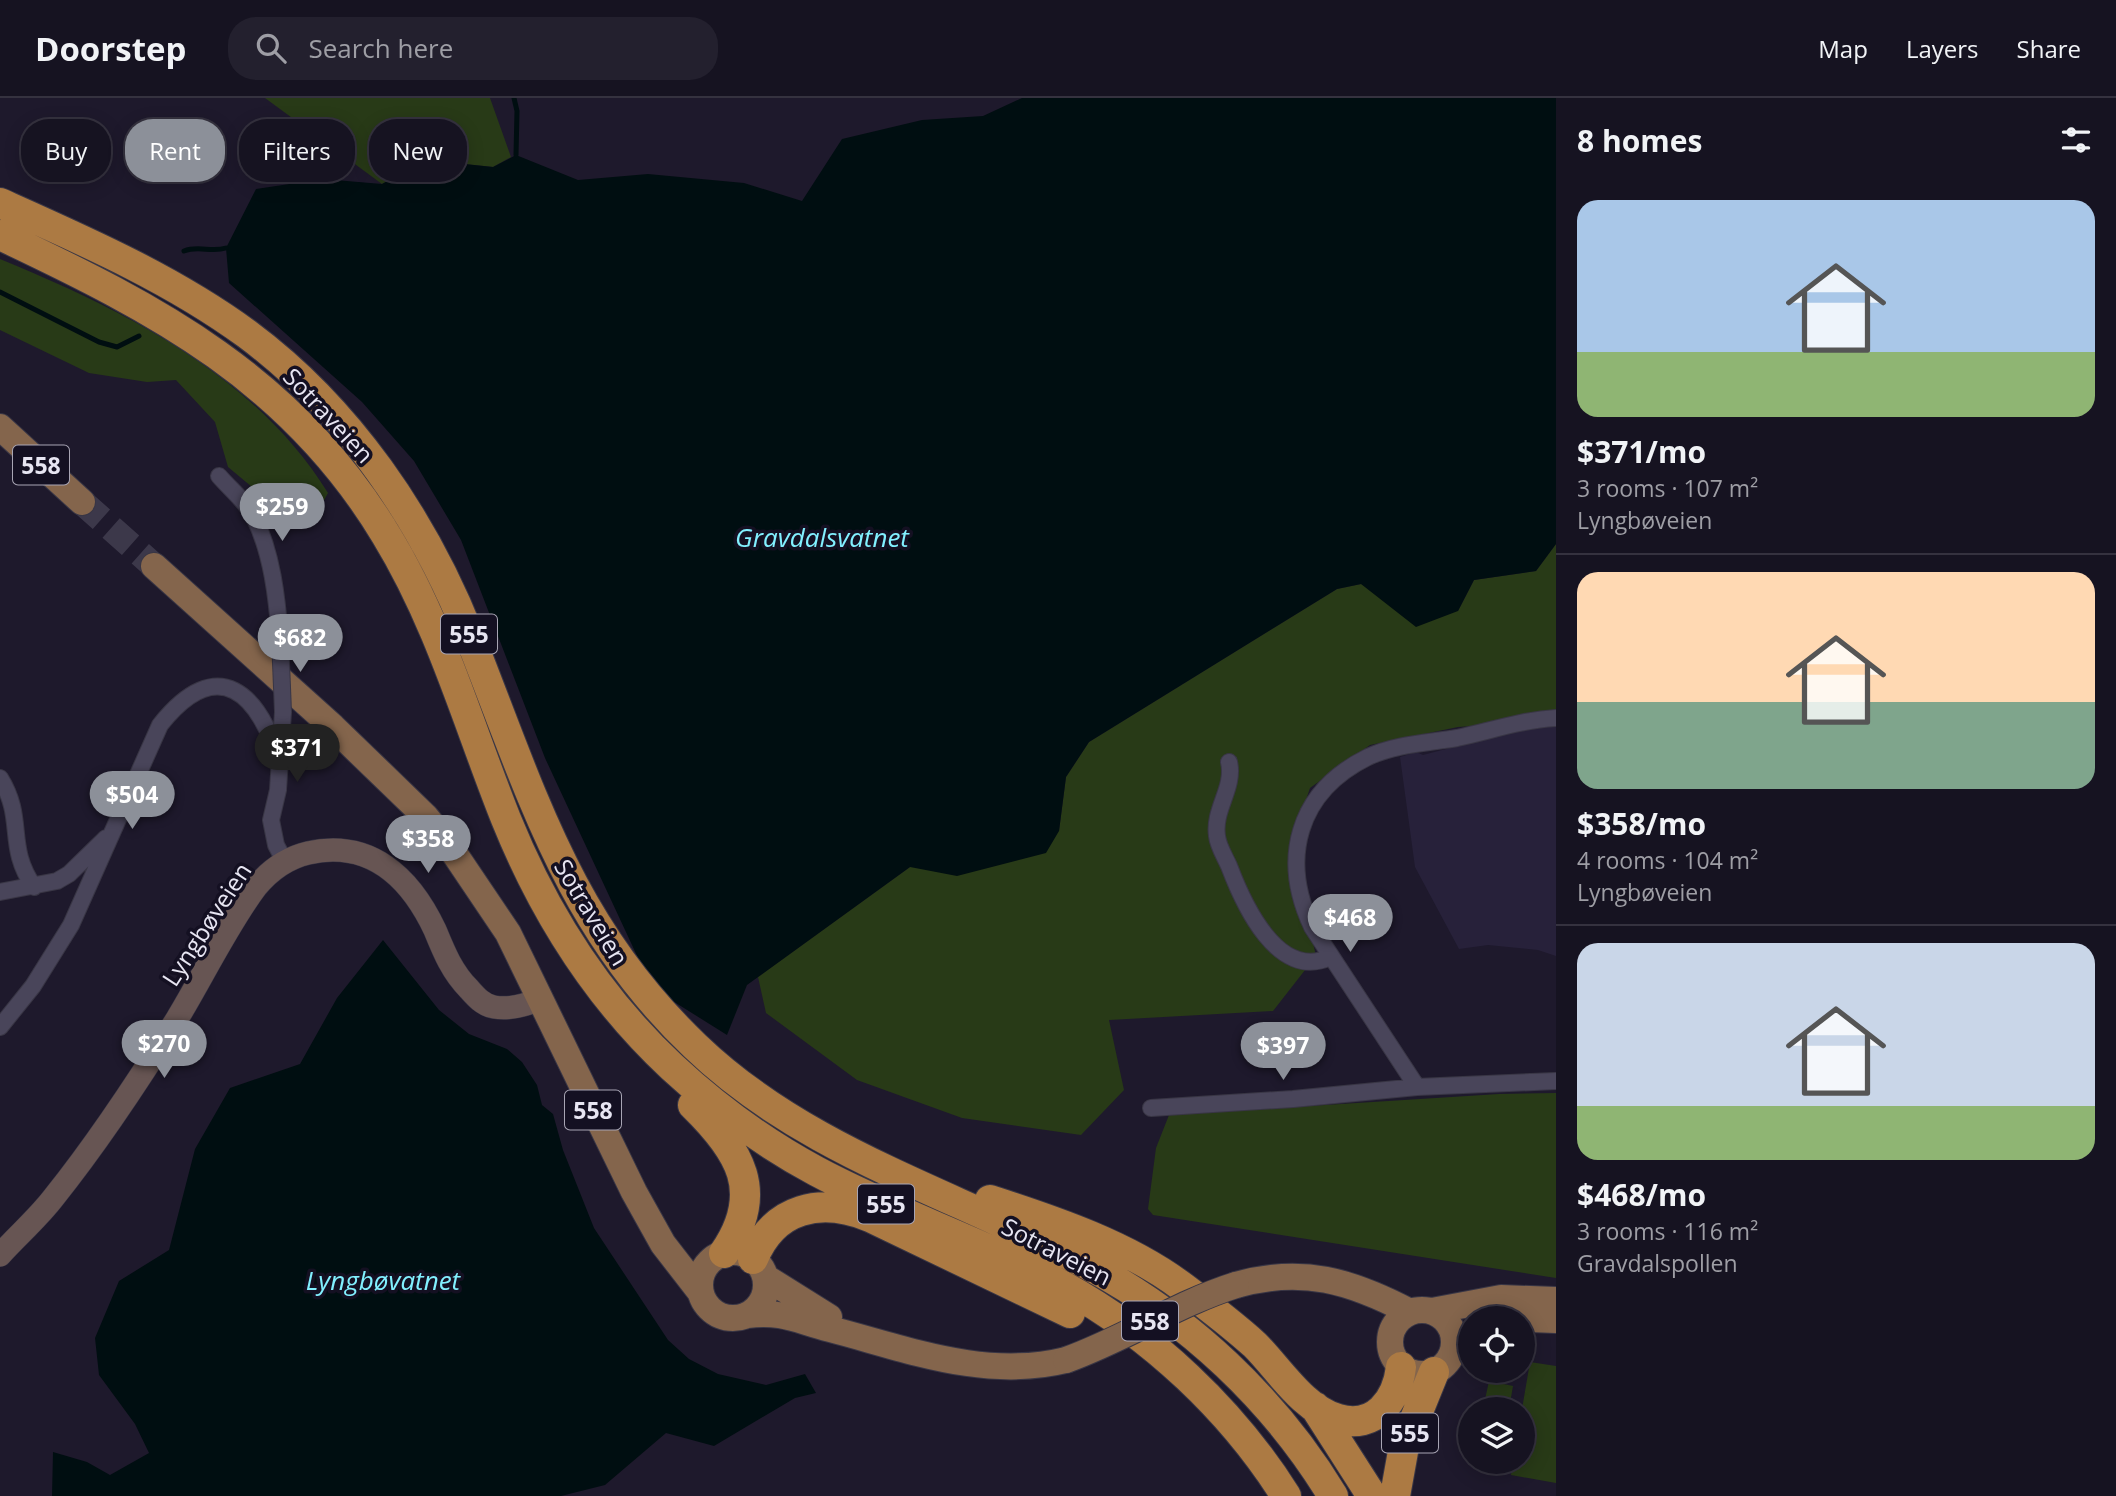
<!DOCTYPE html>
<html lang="en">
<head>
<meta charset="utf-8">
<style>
  :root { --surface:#161321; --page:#23202e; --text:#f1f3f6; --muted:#9e9ea5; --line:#35323f; --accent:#8c9099 }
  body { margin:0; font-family:"Open Sans",sans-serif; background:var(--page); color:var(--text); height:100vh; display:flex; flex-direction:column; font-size:26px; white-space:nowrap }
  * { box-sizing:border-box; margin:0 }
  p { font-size:23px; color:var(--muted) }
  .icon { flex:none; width:38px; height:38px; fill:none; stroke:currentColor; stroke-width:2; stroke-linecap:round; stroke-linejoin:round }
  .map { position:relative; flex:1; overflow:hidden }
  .side { display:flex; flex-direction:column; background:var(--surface); width:560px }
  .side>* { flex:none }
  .banner { position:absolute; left:21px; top:21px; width:665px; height:63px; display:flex; gap:14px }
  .buttons { position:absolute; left:1458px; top:1208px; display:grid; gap:14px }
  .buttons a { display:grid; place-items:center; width:77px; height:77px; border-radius:50%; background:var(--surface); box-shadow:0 4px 18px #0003,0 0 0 2px var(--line); font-size:35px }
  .price { position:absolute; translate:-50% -60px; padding:0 16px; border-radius:24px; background:var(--accent); color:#fff; font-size:23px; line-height:46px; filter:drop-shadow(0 2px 4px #0008) }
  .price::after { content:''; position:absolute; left:50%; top:42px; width:21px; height:16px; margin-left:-10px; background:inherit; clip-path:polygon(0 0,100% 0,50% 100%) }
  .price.on { background:#222; color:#fff }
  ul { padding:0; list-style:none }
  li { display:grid; align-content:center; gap:14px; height:371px; padding:0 21px }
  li+li { border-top:2px solid var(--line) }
  li span { display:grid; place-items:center; height:217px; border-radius:21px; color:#555 }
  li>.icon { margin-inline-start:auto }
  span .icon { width:126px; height:126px; fill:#fffc; stroke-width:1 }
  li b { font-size:30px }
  h2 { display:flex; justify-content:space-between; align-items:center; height:84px; padding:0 21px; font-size:30px }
  .pill { padding:0 24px; border-radius:28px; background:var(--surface); box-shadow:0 4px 18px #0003,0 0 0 2px var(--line); font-size:24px; line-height:63px }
  .pill.on { background:var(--accent); color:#fff }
  header { display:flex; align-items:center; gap:42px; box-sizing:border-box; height:98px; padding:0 35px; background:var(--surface); border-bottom:2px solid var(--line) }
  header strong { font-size:33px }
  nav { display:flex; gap:38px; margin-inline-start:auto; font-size:24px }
  .search { width:490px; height:63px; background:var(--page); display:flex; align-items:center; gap:18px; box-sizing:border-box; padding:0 24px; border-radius:28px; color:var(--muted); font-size:26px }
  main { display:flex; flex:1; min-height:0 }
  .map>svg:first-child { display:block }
  .built { fill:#27213a }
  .green { fill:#283a17 }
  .water { fill:#000e11 }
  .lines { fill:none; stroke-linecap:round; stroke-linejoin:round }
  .stream { stroke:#000e11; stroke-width:5 }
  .primary-tunnel { stroke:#3c384a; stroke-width:26; stroke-dasharray:26 13; stroke-linecap:butt }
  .street-casing { stroke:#393645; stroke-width:18 }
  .secondary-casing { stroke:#393645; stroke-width:24 }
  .primary-casing { stroke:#393645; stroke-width:28 }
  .highway-casing { stroke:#393645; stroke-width:32 }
  .street { stroke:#49455a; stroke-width:16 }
  .secondary { stroke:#675553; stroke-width:23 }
  .primary { stroke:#84654c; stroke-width:26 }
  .highway { stroke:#ac7a43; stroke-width:30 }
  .street-bridge-casing { stroke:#393645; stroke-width:18; stroke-linecap:butt }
  .primary-bridge-casing { stroke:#393645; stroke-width:28; stroke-linecap:butt }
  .street-bridge { stroke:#49455a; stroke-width:16 }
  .primary-bridge { stroke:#84654c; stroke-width:26 }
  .labels { text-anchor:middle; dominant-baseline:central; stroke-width:7; stroke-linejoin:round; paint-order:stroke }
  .shield { fill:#141022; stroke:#a8a5b4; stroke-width:2 }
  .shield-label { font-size:23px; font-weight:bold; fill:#e7e5f2 }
  .street-label { font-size:24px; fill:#e7e5f2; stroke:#141022 }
  .water-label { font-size:26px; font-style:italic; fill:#82f0ff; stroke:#141022 }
</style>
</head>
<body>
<header>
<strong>Doorstep</strong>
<div class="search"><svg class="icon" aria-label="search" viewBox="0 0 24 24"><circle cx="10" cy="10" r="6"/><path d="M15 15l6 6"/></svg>Search here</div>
<nav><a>Map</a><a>Layers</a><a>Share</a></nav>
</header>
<main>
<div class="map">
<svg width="1556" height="1398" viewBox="0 0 1556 1398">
  <rect width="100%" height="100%" fill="#1e192c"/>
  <path class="built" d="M 1537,627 L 1556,628 L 1556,858 L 1538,852 L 1488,847 L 1459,851 L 1415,769 L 1400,659 L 1416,654 L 1423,657 Z"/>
  <path class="green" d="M 265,0 L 490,0 L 511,59 L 493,69 L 426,62 L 382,86 Z
    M 0,161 C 124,212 255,277 328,395 L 323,404 L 289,403 L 252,389 L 228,369 L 215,324 L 176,282 L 147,284 L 89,275 L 0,232 Z
    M 1556,446 L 1556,622 L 1458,629 L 1370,647 L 1310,690 L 1291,746 L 1316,858 L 1273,913 L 1109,922 L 1124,992 L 1081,1037 L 962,1020 L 857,982 L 766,915 L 758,879 L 910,769 L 1059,733 L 1066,679 L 1089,644 L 1337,491 L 1361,486 L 1458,513 L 1474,482 L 1536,473 Z
    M 1556,995 L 1556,1180 L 1153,1117 L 1148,1111 L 1156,1050 L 1169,1017 L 1499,996 Z
    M 1530,1264 L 1556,1268 L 1556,1385 L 1511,1377 L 1513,1363 L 1522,1363 L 1522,1311 Z
    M 1489,1283 L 1513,1288 L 1509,1311 L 1483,1311 Z"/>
  <path class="water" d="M 1022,0 L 1556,0 L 1556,446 L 1536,473 L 1474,482 L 1458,513 L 1416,529 L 1361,486 L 1337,491 L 1089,644 L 1066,679 L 1059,733 L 1046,755 L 957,778 L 910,769 L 747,887 L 727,937 L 652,890 L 545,660 L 461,442 L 414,363 L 362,304 L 229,185 L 226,150 L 256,91 L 323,81 L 382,86 L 426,62 L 493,69 L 516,57 L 578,82 L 648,76 L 744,85 L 802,103 L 842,41 L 922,22 L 983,18 Z
    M 383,842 L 439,912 L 469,936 L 507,951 L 522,964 L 537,987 L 542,1007 L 553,1016 L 563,1052 L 594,1130 L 668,1242 L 689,1261 L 718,1276 L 766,1287 L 805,1276 L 816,1295 L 795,1300 L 714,1348 L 666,1335 L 605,1387 L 561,1398 L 52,1398 L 53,1354 L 87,1364 L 110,1377 L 149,1355 L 135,1326 L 99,1277 L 95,1240 L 119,1183 L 169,1152 L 195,1051 L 230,990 L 300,966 L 337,900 Z"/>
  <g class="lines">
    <path class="stream" d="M 514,0 L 517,13 L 516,57
      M 184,153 C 199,147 211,155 226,150
      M 0,194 L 99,244 L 117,249 L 139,238"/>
    <path class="primary-tunnel" d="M 82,404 L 154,468"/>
    <defs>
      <path id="street" d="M 219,378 C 231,392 245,402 254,419 C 272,455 277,500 280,540
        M 283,614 L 278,692 L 271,722 L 276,747 L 285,764
        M 1556,620 C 1521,622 1490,633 1457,640 C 1427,645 1396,646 1368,659 C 1297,694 1280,761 1312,829 L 1417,989 L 1556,983
        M 1229,664 C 1235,690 1213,711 1217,738 C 1218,748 1225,759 1229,768 C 1243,805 1278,884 1330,859
        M 0,680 C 26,722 5,747 34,789
        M 0,794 L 57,783 L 69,776 L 106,740
        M 0,929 L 33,888 L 71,827 L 160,627 C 218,554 260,595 280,667
        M 1151,1010 L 1293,1001 L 1417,989"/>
      <path id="secondary" d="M 0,1157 C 18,1137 38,1120 54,1099 C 99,1043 139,982 177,921 C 202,880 228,826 256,789 C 270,772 287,760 308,755 C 370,741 410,779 435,832 C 444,854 452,874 469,891 C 476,899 483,907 494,909 C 510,912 526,907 540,901"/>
      <path id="primary" d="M 0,329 L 82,404
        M 154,468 L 333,629 L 425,718 L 448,746 L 508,835 L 634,1094 L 663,1146 L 701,1195
        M700 1187a33 33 0 1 1 66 0a33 33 0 1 1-66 0Z
        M 765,1179 L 829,1219
        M 1236,1187 C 1302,1168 1351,1183 1410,1214
        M1390 1244a32 32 0 1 1 64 0a32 32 0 1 1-64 0Z
        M 1432,1213 L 1501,1200 L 1556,1202
        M 747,1217 C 784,1213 795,1222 830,1231 C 907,1251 985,1282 1066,1262
        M 1508,1220 L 1556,1222"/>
      <path id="highway" d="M 0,105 C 85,143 172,181 247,236 C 348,311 423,421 469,537 C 531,693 568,827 695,948 C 806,1055 957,1096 1090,1168 C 1189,1221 1275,1302 1333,1398
        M 0,137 C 157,211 293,282 386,437 C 440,525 468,626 506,721 C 544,815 598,900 672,969 C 715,1009 764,1045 816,1073 C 896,1116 983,1144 1063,1188 C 1152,1237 1232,1312 1286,1398
        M 693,1007 C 740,1053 766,1094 724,1155
        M 990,1102 C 1055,1123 1129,1148 1184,1190 C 1208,1208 1233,1227 1255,1247 C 1279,1271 1303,1311 1338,1321 C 1375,1332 1397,1302 1401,1269
        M 753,1161 C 774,1109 821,1099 870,1119 L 1070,1215
        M 1315,1309 L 1372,1398
        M 1395,1398 L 1404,1348 L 1434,1274"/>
    </defs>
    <use href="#street" class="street-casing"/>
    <use href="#secondary" class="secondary-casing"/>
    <use href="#primary" class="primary-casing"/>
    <use href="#highway" class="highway-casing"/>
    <use href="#street" class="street"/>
    <use href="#secondary" class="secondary"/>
    <use href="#primary" class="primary"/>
    <use href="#highway" class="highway"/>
    <defs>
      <path id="street-bridge" d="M 280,540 L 283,614"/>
      <path id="primary-bridge" d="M 1066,1262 C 1125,1241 1176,1206 1236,1187"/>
    </defs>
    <use href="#street-bridge" class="street-bridge-casing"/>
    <use href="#primary-bridge" class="primary-bridge-casing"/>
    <use href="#street-bridge" class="street-bridge"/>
    <use href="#primary-bridge" class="primary-bridge"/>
  </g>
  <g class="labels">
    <g class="shield">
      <rect x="13" y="347.5" width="56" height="39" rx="5"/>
      <rect x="441" y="516.5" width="56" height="39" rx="5"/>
      <rect x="565" y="992.5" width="56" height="39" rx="5"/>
      <rect x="858" y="1086.5" width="56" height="39" rx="5"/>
      <rect x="1122" y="1203.5" width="56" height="39" rx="5"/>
      <rect x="1382" y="1315.5" width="56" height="39" rx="5"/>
    </g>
    <g class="shield-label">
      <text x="41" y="367">558</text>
      <text x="469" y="536">555</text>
      <text x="593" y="1012">558</text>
      <text x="886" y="1106">555</text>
      <text x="1150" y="1223">558</text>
      <text x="1410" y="1335">555</text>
    </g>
    <g class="street-label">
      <text transform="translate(329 317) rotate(47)">Sotraveien</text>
      <text transform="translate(592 814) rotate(59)">Sotraveien</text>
      <text transform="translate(206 826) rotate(-57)">Lyngbøveien</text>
      <text transform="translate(1057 1153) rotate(27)">Sotraveien</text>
    </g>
    <g class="water-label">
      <text x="822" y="439">Gravdalsvatnet</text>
      <text x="383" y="1182">Lyngbøvatnet</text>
    </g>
  </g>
</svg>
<div class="buttons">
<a><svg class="icon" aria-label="locate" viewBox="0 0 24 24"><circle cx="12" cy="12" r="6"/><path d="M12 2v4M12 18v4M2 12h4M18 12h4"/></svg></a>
<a><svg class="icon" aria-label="layers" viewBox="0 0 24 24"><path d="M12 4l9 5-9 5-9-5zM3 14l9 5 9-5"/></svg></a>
</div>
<b class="price" style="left:282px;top:445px">$259</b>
<b class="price" style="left:300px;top:576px">$682</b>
<b class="price on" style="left:297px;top:686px">$371</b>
<b class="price" style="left:132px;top:733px">$504</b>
<b class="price" style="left:428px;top:777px">$358</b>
<b class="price" style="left:1350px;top:856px">$468</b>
<b class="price" style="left:164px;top:982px">$270</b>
<b class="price" style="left:1283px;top:984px">$397</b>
<div class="banner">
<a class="pill">Buy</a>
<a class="pill on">Rent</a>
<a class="pill">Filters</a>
<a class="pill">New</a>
</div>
</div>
<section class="side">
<h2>8 homes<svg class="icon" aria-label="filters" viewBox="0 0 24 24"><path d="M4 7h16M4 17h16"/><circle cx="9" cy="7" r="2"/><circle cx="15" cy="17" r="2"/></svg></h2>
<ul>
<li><span style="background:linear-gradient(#a9c7e8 70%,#8fb573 0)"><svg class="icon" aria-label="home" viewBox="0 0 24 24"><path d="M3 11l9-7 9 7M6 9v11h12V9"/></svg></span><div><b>$371/mo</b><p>3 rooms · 107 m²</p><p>Lyngbøveien</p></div></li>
<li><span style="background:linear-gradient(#ffd9b3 60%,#7fa58c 0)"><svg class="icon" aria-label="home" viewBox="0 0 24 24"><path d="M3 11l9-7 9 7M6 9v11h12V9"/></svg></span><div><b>$358/mo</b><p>4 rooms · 104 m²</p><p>Lyngbøveien</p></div></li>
<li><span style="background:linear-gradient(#c9d6e8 75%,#8fb573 0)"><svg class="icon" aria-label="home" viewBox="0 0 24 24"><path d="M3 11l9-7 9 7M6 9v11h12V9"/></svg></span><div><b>$468/mo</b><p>3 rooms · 116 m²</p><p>Gravdalspollen</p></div></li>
</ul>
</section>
</main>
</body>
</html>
